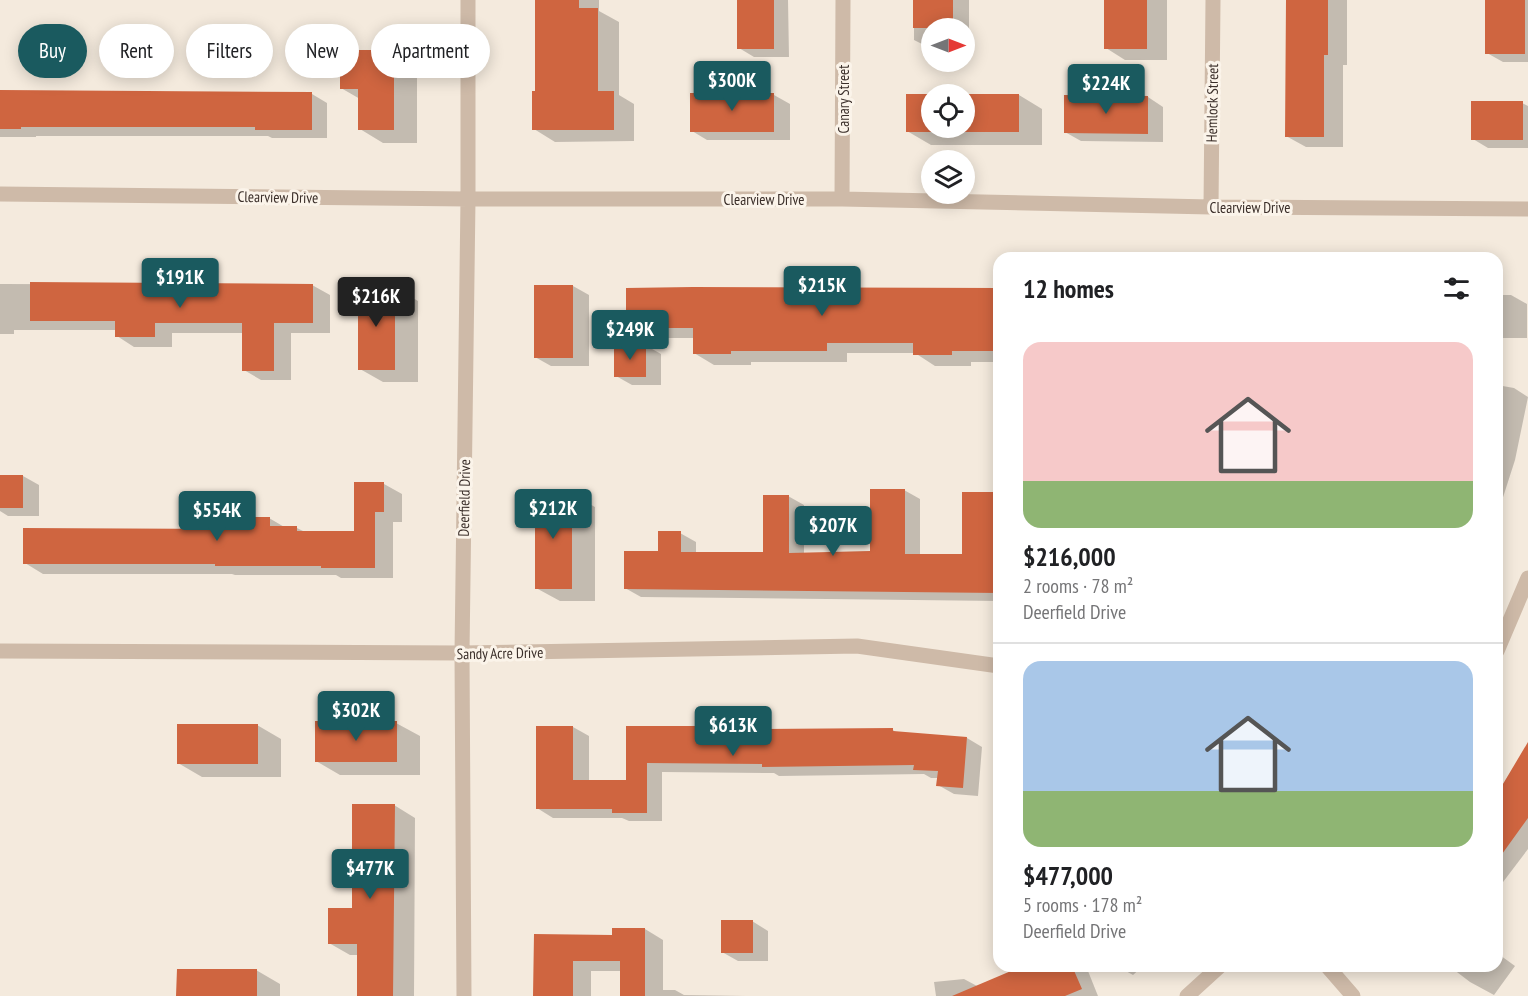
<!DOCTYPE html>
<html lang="en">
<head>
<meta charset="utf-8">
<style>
  :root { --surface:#fff; --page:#f6f6f6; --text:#202124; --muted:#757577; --line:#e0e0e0; --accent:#1a5a5f }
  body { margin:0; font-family:"PT Sans Narrow",sans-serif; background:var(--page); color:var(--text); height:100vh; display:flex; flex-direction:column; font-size:22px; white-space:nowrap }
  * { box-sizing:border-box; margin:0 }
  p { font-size:20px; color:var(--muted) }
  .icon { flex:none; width:33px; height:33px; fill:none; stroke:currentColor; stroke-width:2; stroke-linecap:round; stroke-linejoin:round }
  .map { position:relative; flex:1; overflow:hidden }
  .drawer { position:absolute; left:993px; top:252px; width:510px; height:720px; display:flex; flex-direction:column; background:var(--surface); border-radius:18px; box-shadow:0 3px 15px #0003 }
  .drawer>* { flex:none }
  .hud { position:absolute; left:18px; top:24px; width:570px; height:54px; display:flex; gap:12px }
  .needle { width:39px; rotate:90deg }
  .controls { position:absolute; left:921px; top:18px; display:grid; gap:12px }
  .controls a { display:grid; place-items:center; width:54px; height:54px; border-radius:50%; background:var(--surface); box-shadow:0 3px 15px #0003; font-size:30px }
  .price { position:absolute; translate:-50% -51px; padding:0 14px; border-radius:6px; background:var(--accent); color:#fff; font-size:20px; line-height:39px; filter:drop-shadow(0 2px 3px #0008) }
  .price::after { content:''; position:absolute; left:50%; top:36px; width:18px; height:14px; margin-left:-9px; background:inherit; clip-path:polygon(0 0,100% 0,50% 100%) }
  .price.current { background:#222; color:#fff }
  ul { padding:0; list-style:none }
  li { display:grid; align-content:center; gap:12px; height:318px; padding:0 30px }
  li+li { border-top:2px solid var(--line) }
  li span { display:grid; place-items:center; height:186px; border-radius:18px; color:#555 }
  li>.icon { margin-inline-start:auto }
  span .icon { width:108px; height:108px; fill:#fffc; stroke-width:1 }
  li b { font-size:26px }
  h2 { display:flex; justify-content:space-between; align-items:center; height:72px; padding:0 30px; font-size:26px }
  .chip { padding:0 21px; border-radius:27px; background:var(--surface); box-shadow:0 3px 15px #0003; font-size:21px; line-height:54px }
  .chip.current { background:var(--accent); color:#fff }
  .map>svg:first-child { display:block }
  .shadow { fill:#0003 }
  .building { fill:#cf6540; fill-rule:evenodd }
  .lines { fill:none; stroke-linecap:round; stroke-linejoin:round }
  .minor { stroke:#cebaa8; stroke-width:15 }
  .labels { text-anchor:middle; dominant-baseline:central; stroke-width:6; stroke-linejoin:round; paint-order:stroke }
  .street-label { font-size:15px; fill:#3a2e29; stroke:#fbf4ea }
</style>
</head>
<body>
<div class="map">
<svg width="1528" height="996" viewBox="0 0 1528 996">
  <rect width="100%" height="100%" fill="#f4eadd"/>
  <path class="shadow" d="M 535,0 L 599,0 L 599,11 L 619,22 L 619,95 L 634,104 L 634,141 L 555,142 L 534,129 L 536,93 Z
    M 739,0 L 788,0 L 789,57 L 754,57 L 739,48 Z
    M 914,0 L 969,0 L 969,49 L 964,49 L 964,28 L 932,28 L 932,49 L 914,40 Z
    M 1106,0 L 1167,0 L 1167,60 L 1125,60 L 1106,48 Z
    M 1289,0 L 1347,0 L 1347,65 L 1343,65 L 1343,147 L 1306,147 L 1286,136 Z
    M 1487,0 L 1528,0 L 1528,62 L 1503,62 L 1487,53 Z
    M 393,52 L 417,65 L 417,143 L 383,143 L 360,129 L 360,99 L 341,88 Z
    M 0,92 L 312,94 L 327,103 L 327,138 L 272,138 L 268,136 L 36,136 L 36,137 L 0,137 Z
    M 774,95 L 790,104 L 790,140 L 707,140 L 692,131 Z
    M 1019,95 L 1042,109 L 1042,145 L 931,145 L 907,131 L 932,128 L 964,128 Z
    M 1148,97 L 1163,107 L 1163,142 L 1081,141 L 1065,132 Z
    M 1522,103 L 1528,106 L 1528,148 L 1488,148 L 1473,139 Z
    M 0,284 L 312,285 L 330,295 L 330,333 L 291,333 L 291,380 L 261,380 L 244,370 L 244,333 L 172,333 L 172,347 L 134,347 L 117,336 L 117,330 L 14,330 L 14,334 L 0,334 Z
    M 573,286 L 589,295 L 589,366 L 551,366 L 535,357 Z
    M 394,287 L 418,301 L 418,382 L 383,382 L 360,369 Z
    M 999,289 L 999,362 L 971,362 L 971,366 L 935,366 L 915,353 L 847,353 L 847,362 L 751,362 L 751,365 L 714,365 L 694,353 L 694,338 L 647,338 L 627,327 Z
    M 1497,295 L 1511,295 L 1527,304 L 1527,338 L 1497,338 Z
    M 645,345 L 661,354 L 661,385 L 632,385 L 616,376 Z
    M 1497,385 L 1514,388 L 1528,397 L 1515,460 L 1497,516 Z
    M 0,476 L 23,476 L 39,485 L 39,516 L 8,516 L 0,511 Z
    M 384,484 L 402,494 L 402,522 L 393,522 L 393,578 L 341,578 L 336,575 L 235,575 L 232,574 L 43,574 L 25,563 L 231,530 L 269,518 L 286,528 L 297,528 L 305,532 L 355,532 Z
    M 904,490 L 920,499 L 920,556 L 964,556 L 995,494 L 999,496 L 999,601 L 641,597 L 625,588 L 680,533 L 696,542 L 696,553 L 764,553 L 788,496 L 804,505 L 804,554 L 871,552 Z
    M 571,494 L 595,507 L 595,601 L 560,601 L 536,588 Z
    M 396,723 L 420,736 L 420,775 L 340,775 L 316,761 Z
    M 257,725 L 281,739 L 281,777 L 202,777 L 178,763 Z
    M 752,725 L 761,731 L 893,730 L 897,733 L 967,738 L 982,747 L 978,796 L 954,794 L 938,785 L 938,778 L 931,778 L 924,774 L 779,776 L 774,773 L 662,772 L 662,821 L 629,821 L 622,818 L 553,818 L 537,808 L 573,727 L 589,736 L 589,781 L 627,781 L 627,727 Z
    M 1528,753 L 1528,849 L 1497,890 L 1497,797 Z
    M 999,776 L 999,790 L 993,785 Z
    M 394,805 L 415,818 L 414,996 L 359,996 L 359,955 L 350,955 L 329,943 L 353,910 Z
    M 752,921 L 768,931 L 768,961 L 738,961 L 722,952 Z
    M 645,929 L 663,940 L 663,990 L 675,990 L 684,995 L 746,996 L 622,996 L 622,971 L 591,971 L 591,996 L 535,996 L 535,935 L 613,936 Z
    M 1497,953 L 1515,966 L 1494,995 L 1470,982 L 1449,966 L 1497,966 Z
    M 1027,966 L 1086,966 L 1098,996 L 936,996 L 934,982 L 964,979 L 977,986 Z
    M 1117,966 L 1143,966 L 1133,975 Z
    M 256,970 L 280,984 L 280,996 L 178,996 Z"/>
  <path class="building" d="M 535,0 L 579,0 L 579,8 L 598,8 L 598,91 L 614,91 L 614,130 L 532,130 L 532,91 L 535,91 Z
    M 737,0 L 774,0 L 774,49 L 737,49 Z
    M 913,0 L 953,0 L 953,28 L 913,28 Z
    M 1104,0 L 1147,0 L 1147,49 L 1104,49 Z
    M 1286,0 L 1328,0 L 1328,55 L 1324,55 L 1324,137 L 1285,137 Z
    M 1485,0 L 1525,0 L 1525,54 L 1485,54 Z
    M 340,50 L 394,50 L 394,130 L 358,130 L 358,89 L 340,89 Z
    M 0,90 L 312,92 L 312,130 L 255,130 L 255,127 L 21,127 L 21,129 L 0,129 Z
    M 690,93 L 774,93 L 774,132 L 690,132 Z
    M 906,94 L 1019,94 L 1019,132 L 906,132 ZM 932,94 L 964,94 L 964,128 L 932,128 Z
    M 1064,95 L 1148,96 L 1148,134 L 1064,133 Z
    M 1471,101 L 1523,101 L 1523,140 L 1471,140 Z
    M 30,282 L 313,284 L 313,323 L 274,323 L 274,371 L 242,371 L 242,323 L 155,323 L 155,337 L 115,337 L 115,321 L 30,321 Z
    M 534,285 L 573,285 L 573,358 L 534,358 Z
    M 358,286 L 395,286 L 395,370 L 358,370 Z
    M 693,287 L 999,288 L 999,351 L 952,351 L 952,355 L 913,355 L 913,343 L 827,343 L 827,351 L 731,351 L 731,354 L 693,354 L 693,328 L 626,328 L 626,288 Z
    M 614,344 L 646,344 L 646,377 L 614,377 Z
    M 0,475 L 23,475 L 23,508 L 0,508 Z
    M 354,482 L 384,482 L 384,512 L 375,512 L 375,568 L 321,568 L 321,566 L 215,566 L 215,564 L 23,564 L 23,528 L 229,529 L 229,517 L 270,517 L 270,526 L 297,526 L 297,531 L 354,531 Z
    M 870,489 L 905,489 L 905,554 L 962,554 L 962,492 L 995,492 L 995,502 L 999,503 L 999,593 L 624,589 L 624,551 L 658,551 L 658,531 L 681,531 L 681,552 L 763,552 L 763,495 L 789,495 L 789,553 L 870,551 Z
    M 535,492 L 572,492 L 572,589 L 535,589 Z
    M 315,721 L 397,721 L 397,762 L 315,762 Z
    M 177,724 L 258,724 L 258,764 L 177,764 Z
    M 700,724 L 752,724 L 752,729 L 893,728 L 893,731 L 967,737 L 963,788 L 936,786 L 938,771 L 913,770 L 914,765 L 762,767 L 762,764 L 647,763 L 647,813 L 612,813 L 612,809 L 536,809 L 536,726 L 573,726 L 573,780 L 626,780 L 626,726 L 700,726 Z
    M 1528,742 L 1528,818 L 1497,861 L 1497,794 Z
    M 352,804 L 395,804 L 393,996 L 357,996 L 357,944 L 328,944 L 328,908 L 352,908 Z
    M 721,920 L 753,920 L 753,953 L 721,953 Z
    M 612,928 L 645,928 L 645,996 L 620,996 L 620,961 L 573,961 L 573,996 L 533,996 L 534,934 L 612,935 Z
    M 1023,966 L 1072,966 L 1082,989 L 1065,996 L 952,996 Z
    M 177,969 L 257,969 L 257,996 L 176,996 Z"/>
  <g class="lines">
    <path class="minor" d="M 0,194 L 468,199 L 842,199 L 1211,207 L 1528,209
      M 842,199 L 843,0
      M 1211,207 L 1213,0
      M 0,651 L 462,653 L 857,646 L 999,666
      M 1497,651 L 1528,578
      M 1327,966 L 1353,996
      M 464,996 L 462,653 L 468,199 L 468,0
      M 1187,996 L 1220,966"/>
  </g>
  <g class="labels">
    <g class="street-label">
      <text transform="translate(843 99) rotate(-90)">Canary Street</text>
      <text transform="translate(1212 103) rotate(-89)">Hemlock Street</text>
      <text transform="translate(278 197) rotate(1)">Clearview Drive</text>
      <text x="764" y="199">Clearview Drive</text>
      <text x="1250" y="207">Clearview Drive</text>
      <text transform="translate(464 498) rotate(-89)">Deerfield Drive</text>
      <text transform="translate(500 653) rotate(-1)">Sandy Acre Drive</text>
    </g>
  </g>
</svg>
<div class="controls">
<a><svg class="needle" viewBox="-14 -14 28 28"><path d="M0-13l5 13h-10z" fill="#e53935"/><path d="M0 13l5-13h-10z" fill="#757577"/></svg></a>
<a><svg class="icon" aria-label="locate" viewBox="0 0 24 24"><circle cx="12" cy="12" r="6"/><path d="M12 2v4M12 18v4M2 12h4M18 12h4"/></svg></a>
<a><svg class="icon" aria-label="layers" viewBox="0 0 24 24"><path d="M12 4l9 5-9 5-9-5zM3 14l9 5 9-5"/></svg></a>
</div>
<b class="price" style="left:732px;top:112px">$300K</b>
<b class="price" style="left:1106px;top:115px">$224K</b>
<b class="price" style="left:180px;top:309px">$191K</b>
<b class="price" style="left:822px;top:317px">$215K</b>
<b class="price current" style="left:376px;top:328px">$216K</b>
<b class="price" style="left:630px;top:361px">$249K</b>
<b class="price" style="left:553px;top:540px">$212K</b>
<b class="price" style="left:217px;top:542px">$554K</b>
<b class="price" style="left:833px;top:557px">$207K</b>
<b class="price" style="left:356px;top:742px">$302K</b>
<b class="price" style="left:733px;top:757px">$613K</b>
<b class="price" style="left:370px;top:900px">$477K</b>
<div class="hud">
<a class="chip current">Buy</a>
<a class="chip">Rent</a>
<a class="chip">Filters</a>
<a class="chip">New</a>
<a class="chip">Apartment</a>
</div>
<section class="drawer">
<h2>12 homes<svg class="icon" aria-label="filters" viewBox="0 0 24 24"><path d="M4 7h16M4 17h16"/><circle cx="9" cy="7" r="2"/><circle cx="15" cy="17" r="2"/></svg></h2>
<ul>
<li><span style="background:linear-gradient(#f6c9c9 75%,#8fb573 0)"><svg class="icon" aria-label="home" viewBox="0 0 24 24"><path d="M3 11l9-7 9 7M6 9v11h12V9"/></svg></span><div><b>$216,000</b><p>2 rooms · 78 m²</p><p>Deerfield Drive</p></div></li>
<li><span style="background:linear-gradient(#a9c7e8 70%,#8fb573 0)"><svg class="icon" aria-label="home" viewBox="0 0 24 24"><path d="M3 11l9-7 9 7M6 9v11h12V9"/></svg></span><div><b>$477,000</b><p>5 rooms · 178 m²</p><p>Deerfield Drive</p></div></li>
</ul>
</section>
</div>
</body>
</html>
